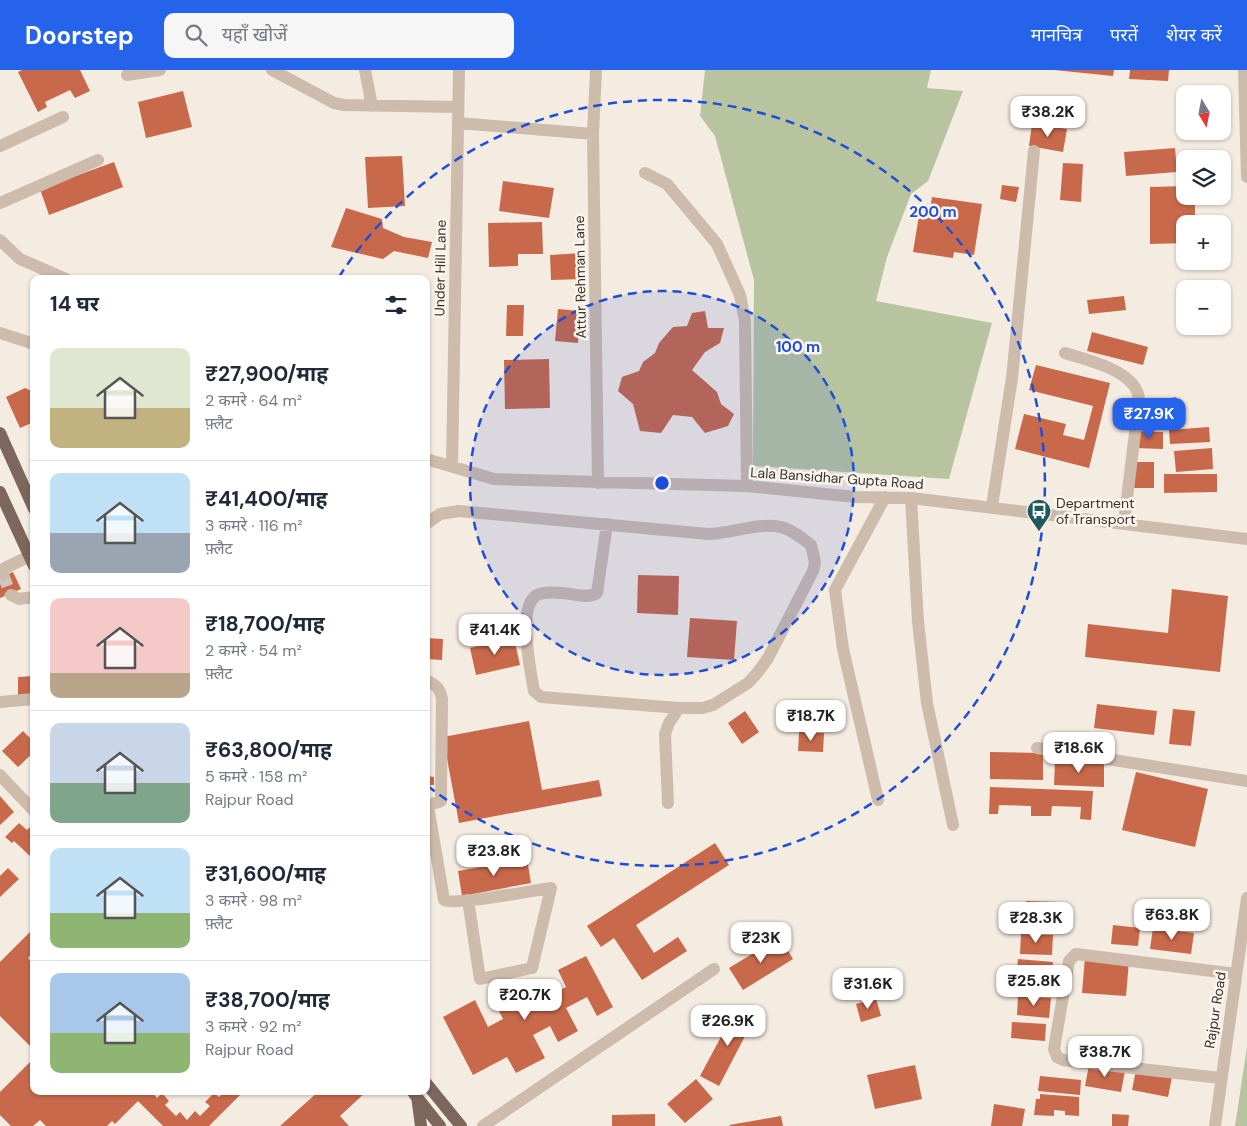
<!DOCTYPE html>
<html lang="hi">
<head>
<meta charset="utf-8">
<style>
  :root { --surface:#fff; --page:#f6f6f7; --text:#1f2937; --muted:#747a83; --line:#e0e1e3; --accent:#2563eb }
  body { margin:0; font-family:"DM Sans","Noto Sans Devanagari",sans-serif; background:var(--page); color:var(--text); height:100vh; display:flex; flex-direction:column; font-size:19px; white-space:nowrap }
  * { box-sizing:border-box; margin:0 }
  p { font-size:16px; color:var(--muted) }
  .icon { flex:none; width:28px; height:28px; fill:none; stroke:currentColor; stroke-width:2; stroke-linecap:round; stroke-linejoin:round }
  .map { position:relative; flex:1; overflow:hidden }
  .sheet { position:absolute; left:30px; top:205px; width:400px; height:820px; display:flex; flex-direction:column; background:var(--surface); border-radius:10px; box-shadow:0 1px 4px #0004 }
  .sheet>* { flex:none }
  .needle { width:32px; rotate:170deg }
  .tools { position:absolute; left:1176px; top:15px; display:grid; gap:10px }
  .tools a { display:grid; place-items:center; width:55px; height:55px; border-radius:10px; background:var(--surface); box-shadow:0 1px 4px #0004; font-size:25px }
  .price { position:absolute; translate:-50% -42px; padding:0 11px; border-radius:10px; background:#fff; color:#222; font-size:16px; line-height:32px; filter:drop-shadow(0 1px 2px #0008) }
  .price::after { content:''; position:absolute; left:50%; top:30px; width:15px; height:11px; margin-left:-8px; background:inherit; clip-path:polygon(0 0,100% 0,50% 100%) }
  .price.active { background:var(--accent); color:#fff }
  ul { padding:0; list-style:none }
  li { display:flex; align-items:center; gap:15px; height:125px; padding:0 20px }
  li+li { border-top:1px solid var(--line) }
  li span { display:grid; place-items:center; flex:none; width:140px; height:100px; border-radius:10px; color:#555 }
  li>.icon { margin-inline-start:auto }
  span .icon { width:60px; height:60px; fill:#fffc; stroke-width:1 }
  li b { font-size:21px }
  h2 { display:flex; justify-content:space-between; align-items:center; height:60px; padding:0 20px; font-size:21px }
  header { display:flex; align-items:center; gap:30px; box-sizing:border-box; height:70px; padding:0 25px; background:var(--accent); color:#fff }
  header strong { font-size:24px }
  nav { display:flex; gap:28px; margin-inline-start:auto; font-size:18px }
  .search { width:350px; height:45px; background:var(--page); display:flex; align-items:center; gap:12px; box-sizing:border-box; padding:0 18px; border-radius:10px; color:var(--muted); font-size:19px }
  .map>svg:first-child { display:block }
  .green { fill:#b8c4a0 }
  .building { fill:#c8694b }
  .lines { fill:none; stroke-linecap:round; stroke-linejoin:round }
  .minor-tunnel { stroke:#cfc6bd; stroke-width:12; stroke-dasharray:12 6; stroke-linecap:butt }
  .minor { stroke:#cdbbac; stroke-width:12 }
  .major { stroke:#7d675c; stroke-width:12 }
  .ring { fill:none; stroke:#1d4ed8; stroke-width:2.5; stroke-dasharray:9 6 }
  .labels { text-anchor:middle; dominant-baseline:central; stroke-width:5; stroke-linejoin:round; paint-order:stroke }
  .street-label { font-size:14px; fill:#3b302b; stroke:#fbf5ee }
  .poi-label { font-size:14px; fill:#3b302b; stroke:#fbf5ee; text-anchor:start }
  .centre { fill:#1d4ed8; stroke:#fbf5ee; stroke-width:2.5 }
  .ring-label { font-size:15px; text-anchor:middle; font-weight:bold; fill:#1d4ed8; stroke:#fbf5ee; stroke-width:5; stroke-linejoin:round; paint-order:stroke }
</style>
</head>
<body>
<header>
<strong>Doorstep</strong>
<div class="search"><svg class="icon" aria-label="search" viewBox="0 0 24 24"><circle cx="10" cy="10" r="6"/><path d="M15 15l6 6"/></svg>यहाँ खोजें</div>
<nav><a>मानचित्र</a><a>परतें</a><a>शेयर करें</a></nav>
</header>
<div class="map">
<svg width="1247" height="1056" viewBox="0 0 1247 1056">
  <rect width="100%" height="100%" fill="#f4ebe1"/>
  <path class="green" d="M 705,0 L 931,0 L 927,18 L 963,21 L 928,111 L 911,124 L 887,187 L 876,231 L 992,253 L 949,409 L 753,396 L 754,210 L 715,66 L 700,46 Z
    M 1247,977 L 1247,1056 L 1235,1056 Z"/>
  <path class="building" d="M 22,0 L 80,0 L 90,21 L 75,28 L 70,20 L 45,32 L 47,37 L 38,42 L 18,2 Z
    M 1054,0 L 1114,0 L 1113,6 Z
    M 1130,0 L 1169,0 L 1168,11 L 1129,9 Z
    M 183,21 L 192,57 L 146,68 L 138,32 Z
    M 1032,54 L 1067,59 L 1063,82 L 1029,76 Z
    M 1175,78 L 1177,102 L 1126,106 L 1124,82 Z
    M 402,86 L 405,136 L 368,138 L 365,87 Z
    M 114,92 L 123,117 L 49,145 L 40,119 Z
    M 1063,93 L 1083,94 L 1081,132 L 1060,130 Z
    M 503,111 L 554,118 L 549,148 L 499,141 Z
    M 1002,115 L 1019,117 L 1016,132 L 1000,129 Z
    M 1185,116 L 1185,126 L 1195,126 L 1195,154 L 1185,154 L 1185,173 L 1150,174 L 1150,117 Z
    M 932,127 L 982,134 L 974,185 L 954,182 L 953,188 L 913,182 L 919,145 L 929,146 Z
    M 346,138 L 382,149 L 383,158 L 404,167 L 432,172 L 428,188 L 394,181 L 383,189 L 331,177 Z
    M 542,152 L 543,184 L 518,184 L 518,196 L 489,197 L 488,153 Z
    M 582,183 L 583,209 L 551,210 L 550,185 Z
    M 1124,226 L 1126,240 L 1089,244 L 1087,230 Z
    M 507,235 L 524,235 L 523,266 L 506,266 Z
    M 558,239 L 580,241 L 578,273 L 555,271 Z
    M 705,241 L 708,258 L 724,258 L 720,273 L 705,282 L 692,300 L 717,322 L 721,334 L 734,344 L 728,356 L 705,363 L 692,347 L 673,345 L 661,363 L 640,361 L 633,334 L 618,321 L 622,307 L 639,301 L 643,292 L 655,283 L 659,273 L 673,257 L 687,256 L 692,243 Z
    M 1092,262 L 1148,277 L 1143,295 L 1087,281 Z
    M 549,289 L 550,338 L 505,339 L 504,290 Z
    M 1036,295 L 1110,313 L 1089,398 L 1015,379 L 1024,344 L 1066,354 L 1063,365 L 1084,370 L 1093,336 L 1029,320 Z
    M 25,318 L 34,322 L 34,352 L 20,358 L 6,327 Z
    M 1176,327 L 1179,344 L 1147,350 L 1143,334 Z
    M 1209,357 L 1210,372 L 1170,374 L 1169,360 Z
    M 1136,361 L 1163,362 L 1163,379 L 1135,378 Z
    M 1212,378 L 1213,399 L 1176,402 L 1174,381 Z
    M 1132,392 L 1154,392 L 1154,418 L 1132,418 Z
    M 1164,404 L 1217,404 L 1217,422 L 1164,423 Z
    M 13,502 L 21,519 L 0,528 L 0,507 Z
    M 638,505 L 679,506 L 678,545 L 637,543 Z
    M 1172,519 L 1228,526 L 1220,602 L 1085,587 L 1088,554 L 1168,563 Z
    M 690,548 L 737,551 L 734,590 L 687,587 Z
    M 426,568 L 443,569 L 442,590 L 426,589 Z
    M 514,568 L 520,595 L 476,605 L 470,578 Z
    M 34,606 L 34,625 L 18,626 L 18,607 Z
    M 1097,634 L 1157,641 L 1154,665 L 1094,658 Z
    M 1173,639 L 1195,641 L 1191,676 L 1169,674 Z
    M 745,641 L 759,662 L 742,674 L 728,653 Z
    M 529,651 L 542,720 L 599,710 L 602,726 L 459,753 L 443,667 Z
    M 23,661 L 34,672 L 34,682 L 18,697 L 2,681 Z
    M 799,662 L 824,663 L 823,682 L 798,681 Z
    M 990,682 L 1043,683 L 1043,710 L 990,709 Z
    M 1055,690 L 1104,692 L 1104,717 L 1054,715 Z
    M 1136,702 L 1208,719 L 1195,777 L 1122,760 Z
    M 426,706 L 434,707 L 434,715 L 426,715 Z
    M 990,717 L 1093,721 L 1091,750 L 1080,749 L 1081,737 L 1052,736 L 1051,746 L 1031,746 L 1031,736 L 999,735 L 998,744 L 989,744 Z
    M 0,726 L 14,742 L 0,755 Z
    M 19,753 L 27,760 L 30,757 L 34,760 L 34,794 L 30,791 L 32,788 L 14,771 L 12,773 L 5,767 Z
    M 715,773 L 729,795 L 636,855 L 654,883 L 678,867 L 687,881 L 642,910 L 614,868 L 601,877 L 587,856 Z
    M 527,789 L 531,813 L 462,826 L 458,801 Z
    M 8,798 L 19,809 L 0,827 L 0,806 Z
    M 1026,831 L 1061,832 L 1060,851 L 1025,849 Z
    M 1113,855 L 1140,858 L 1138,876 L 1111,874 Z
    M 34,858 L 34,877 L 32,879 L 34,882 L 28,888 L 34,894 L 30,900 L 34,904 L 34,980 L 0,946 L 0,892 Z
    M 1153,858 L 1194,863 L 1191,884 L 1150,879 Z
    M 1021,864 L 1053,865 L 1052,885 L 1020,884 Z
    M 780,867 L 793,889 L 743,920 L 729,898 Z
    M 586,886 L 613,937 L 597,946 L 587,927 L 566,938 L 578,961 L 558,972 L 550,956 L 533,965 L 545,988 L 516,1003 L 507,987 L 473,1005 L 443,947 L 475,930 L 488,957 L 503,949 L 494,931 L 520,917 L 530,935 L 566,917 L 558,900 Z
    M 1085,887 L 1129,891 L 1126,926 L 1082,923 Z
    M 1018,889 L 1053,892 L 1051,912 L 1016,908 Z
    M 1018,926 L 1051,928 L 1049,948 L 1017,945 Z
    M 876,928 L 881,946 L 861,952 L 856,934 Z
    M 737,937 L 755,947 L 719,1016 L 700,1006 Z
    M 1012,952 L 1046,954 L 1045,971 L 1011,968 Z
    M 34,988 L 34,1021 L 151,1021 L 157,1028 L 162,1023 L 169,1031 L 165,1035 L 176,1046 L 180,1042 L 187,1050 L 195,1041 L 200,1046 L 210,1036 L 205,1032 L 214,1023 L 219,1027 L 225,1021 L 244,1021 L 209,1056 L 163,1056 L 138,1031 L 115,1054 L 112,1051 L 107,1056 L 46,1056 L 40,1050 L 33,1056 L 11,1056 L 0,1045 L 0,1022 Z
    M 915,995 L 922,1029 L 875,1039 L 867,1005 Z
    M 1089,995 L 1125,1001 L 1121,1022 L 1085,1016 Z
    M 1136,1000 L 1172,1007 L 1168,1027 L 1132,1020 Z
    M 1040,1006 L 1081,1010 L 1080,1025 L 1038,1021 Z
    M 696,1009 L 713,1029 L 685,1053 L 667,1034 Z
    M 319,1021 L 367,1021 L 340,1046 L 349,1056 L 280,1056 Z
    M 1040,1024 L 1079,1027 L 1079,1046 L 1065,1045 L 1065,1041 L 1054,1040 L 1054,1046 L 1034,1045 L 1036,1029 L 1040,1029 Z
    M 994,1034 L 1025,1039 L 1022,1056 L 991,1056 Z
    M 655,1044 L 655,1056 L 612,1056 L 612,1045 Z
    M 1112,1044 L 1129,1045 L 1128,1056 L 1112,1056 Z
    M 781,1046 L 783,1056 L 730,1056 L 729,1055 Z"/>
  <g class="lines">
    <path class="minor-tunnel" d="M 3,505 L 11,525"/>
    <path class="minor" d="M 272,0 L 334,33 L 344,35 L 458,37
      M 365,0 L 372,36
      M 596,0 L 593,64 L 598,413
      M 1244,0 L 1247,107
      M 127,5 L 160,0
      M 458,53 L 593,64
      M 0,76 L 63,47
      M 645,103 L 667,114 L 717,174 L 740,225 L 745,251 L 747,416
      M 0,133 L 98,90
      M 0,170 L 20,189 L 66,209
      M 0,263 L 34,274
      M 1065,283 C 1087,290 1138,301 1139,330 L 1124,453
      M 426,389 L 494,409 L 747,416 L 855,427 L 911,428 L 1247,469
      M 452,396 L 459,0
      M 911,428 L 918,551 L 927,633 L 953,755
      M 992,436 L 1012,308 L 1034,81
      M 426,454 L 440,444 L 459,441 L 708,464 C 731,464 758,452 781,457 C 792,460 802,468 811,475 L 815,492 L 813,501 L 768,588 L 758,602 L 748,613 L 713,635 L 702,638 L 679,638 L 541,627 L 534,621 C 531,602 516,537 537,525 C 545,521 554,523 563,523 C 573,524 588,529 597,523 L 607,454
      M 3,505 L 5,498 L 34,484
      M 11,525 L 19,529 L 34,527
      M 426,610 C 436,615 440,618 442,629 L 441,726 L 441,731 L 426,736
      M 0,632 L 34,629
      M 1037,678 L 1247,711
      M 0,705 L 34,741
      M 878,730 L 843,579 L 835,520 L 885,427
      M 668,733 L 665,664 L 669,653 L 679,638
      M 428,736 L 444,830 C 455,836 534,820 551,818 L 532,898 L 480,909 L 468,830
      M 1220,1008 L 1063,990 L 1057,987 L 1054,979 L 1069,891 L 1076,884 L 1236,904
      M 483,1056 L 714,899
      M 1215,1056 L 1247,828"/>
    <path class="major" d="M 0,363 L 34,439
      M 0,422 L 34,496
      M 426,1013 L 461,1056
      M 412,1021 L 440,1056
      M 417,1026 L 421,1056"/>
  </g>
  <circle cx="662" cy="413" r="192" fill="#1d4ed8" fill-opacity=".12"/>
  <g class="ring">
    <circle cx="662" cy="413" r="192"/>
    <path d="M339 207A383 383 0 1 1 429 717"/>
  </g>
  <defs>
    <symbol id="bus-pin" viewBox="-11 -11 22 30"><path d="M0 17L-7.5 6A9.5 9.5 0 1 1 7.5 6Z" fill="#1f5a5e" stroke="#fbf5ee"/><path d="M-5-6H5V4H4V6H2V4H-2V6H-4V4H-5ZM-3.5-4V0h7V-4ZM-3.5 1.2v1.5H-2V1.2ZM2 1.2v1.5H3.5V1.2Z" fill="#fff"/></symbol>
  </defs>
  <g fill-rule="evenodd">
    <use href="#bus-pin" x="1025" y="427" width="28" height="38"/>
  </g>
  <g class="labels">
    <g class="street-label">
      <text transform="translate(440 198) rotate(-89)">Under Hill Lane</text>
      <text transform="translate(580 207) rotate(-91)">Attur Rehman Lane</text>
      <text transform="translate(837 408) rotate(4)">Lala Bansidhar Gupta Road</text>
      <text transform="translate(1215 940) rotate(-81)">Rajpur Road</text>
    </g>
    <g class="poi-label">
      <text x="1056" y="433">Department<tspan x="1056" dy="16">of Transport</tspan></text>
    </g>
  </g>
  <circle cx="662" cy="413" r="8" class="centre"/>
  <g class="ring-label">
    <text x="933" y="147">200 m</text>
    <text x="798" y="282">100 m</text>
  </g>
</svg>
<div class="tools">
<a><svg class="needle" viewBox="-14 -14 28 28"><path d="M0-13l5 13h-10z" fill="#e53935"/><path d="M0 13l5-13h-10z" fill="#747a83"/></svg></a>
<a><svg class="icon" aria-label="layers" viewBox="0 0 24 24"><path d="M12 4l9 5-9 5-9-5zM3 14l9 5 9-5"/></svg></a>
<a>+</a>
<a>−</a>
</div>
<b class="price" style="left:1048px;top:68px">₹38.2K</b>
<b class="price active" style="left:1149px;top:370px">₹27.9K</b>
<b class="price" style="left:495px;top:586px">₹41.4K</b>
<b class="price" style="left:811px;top:672px">₹18.7K</b>
<b class="price" style="left:1079px;top:704px">₹18.6K</b>
<b class="price" style="left:494px;top:807px">₹23.8K</b>
<b class="price" style="left:1172px;top:871px">₹63.8K</b>
<b class="price" style="left:1036px;top:874px">₹28.3K</b>
<b class="price" style="left:761px;top:894px">₹23K</b>
<b class="price" style="left:1034px;top:937px">₹25.8K</b>
<b class="price" style="left:868px;top:940px">₹31.6K</b>
<b class="price" style="left:525px;top:951px">₹20.7K</b>
<b class="price" style="left:728px;top:977px">₹26.9K</b>
<b class="price" style="left:1105px;top:1008px">₹38.7K</b>
<section class="sheet">
<h2>14 घर<svg class="icon" aria-label="filters" viewBox="0 0 24 24"><path d="M4 7h16M4 17h16"/><circle cx="9" cy="7" r="2"/><circle cx="15" cy="17" r="2"/></svg></h2>
<ul>
<li><span style="background:linear-gradient(#dfe7d0 60%,#c2b280 0)"><svg class="icon" aria-label="home" viewBox="0 0 24 24"><path d="M3 11l9-7 9 7M6 9v11h12V9"/></svg></span><div><b>₹27,900/माह</b><p>2 कमरे · 64 m²</p><p>फ़्लैट</p></div></li>
<li><span style="background:linear-gradient(#bfe0f5 60%,#9aa5b1 0)"><svg class="icon" aria-label="home" viewBox="0 0 24 24"><path d="M3 11l9-7 9 7M6 9v11h12V9"/></svg></span><div><b>₹41,400/माह</b><p>3 कमरे · 116 m²</p><p>फ़्लैट</p></div></li>
<li><span style="background:linear-gradient(#f6c9c9 75%,#b9a48a 0)"><svg class="icon" aria-label="home" viewBox="0 0 24 24"><path d="M3 11l9-7 9 7M6 9v11h12V9"/></svg></span><div><b>₹18,700/माह</b><p>2 कमरे · 54 m²</p><p>फ़्लैट</p></div></li>
<li><span style="background:linear-gradient(#c9d6e8 60%,#7fa58c 0)"><svg class="icon" aria-label="home" viewBox="0 0 24 24"><path d="M3 11l9-7 9 7M6 9v11h12V9"/></svg></span><div><b>₹63,800/माह</b><p>5 कमरे · 158 m²</p><p>Rajpur Road</p></div></li>
<li><span style="background:linear-gradient(#bfe0f5 65%,#8fb573 0)"><svg class="icon" aria-label="home" viewBox="0 0 24 24"><path d="M3 11l9-7 9 7M6 9v11h12V9"/></svg></span><div><b>₹31,600/माह</b><p>3 कमरे · 98 m²</p><p>फ़्लैट</p></div></li>
<li><span style="background:linear-gradient(#a9c7e8 60%,#8fb573 0)"><svg class="icon" aria-label="home" viewBox="0 0 24 24"><path d="M3 11l9-7 9 7M6 9v11h12V9"/></svg></span><div><b>₹38,700/माह</b><p>3 कमरे · 92 m²</p><p>Rajpur Road</p></div></li>
</ul>
</section>
</div>
</body>
</html>
